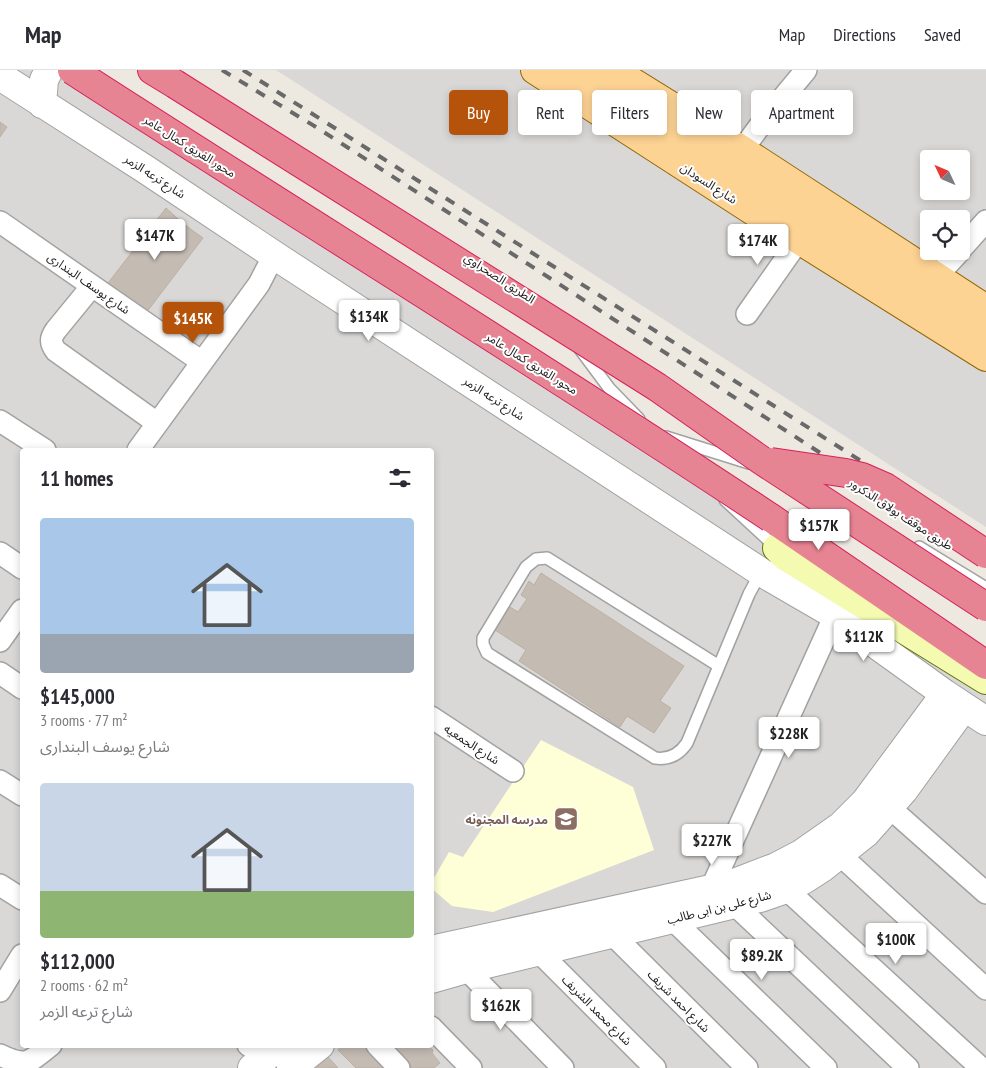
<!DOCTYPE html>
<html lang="en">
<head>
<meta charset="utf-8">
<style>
  :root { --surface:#fff; --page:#f2f2f3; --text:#2b2b33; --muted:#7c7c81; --line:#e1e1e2; --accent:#b45309 }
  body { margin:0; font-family:"PT Sans Narrow","Noto Sans Arabic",sans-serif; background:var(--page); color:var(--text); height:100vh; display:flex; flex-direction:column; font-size:19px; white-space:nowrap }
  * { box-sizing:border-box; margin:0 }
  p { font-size:16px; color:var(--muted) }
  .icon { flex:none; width:28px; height:28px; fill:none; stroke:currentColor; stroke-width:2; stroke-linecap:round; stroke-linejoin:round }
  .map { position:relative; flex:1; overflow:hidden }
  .side { position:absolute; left:20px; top:378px; width:414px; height:600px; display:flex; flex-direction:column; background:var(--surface); border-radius:5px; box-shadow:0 2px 8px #0003 }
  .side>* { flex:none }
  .top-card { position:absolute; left:449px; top:20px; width:461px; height:45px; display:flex; gap:10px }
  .needle { width:32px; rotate:314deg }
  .fabs { position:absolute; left:920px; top:80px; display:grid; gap:10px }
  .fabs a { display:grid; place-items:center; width:50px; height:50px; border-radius:5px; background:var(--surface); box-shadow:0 2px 8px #0003; font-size:25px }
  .price { position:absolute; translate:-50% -42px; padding:0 11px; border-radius:5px; background:#fff; color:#222; font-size:16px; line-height:32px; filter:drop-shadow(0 1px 2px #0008) }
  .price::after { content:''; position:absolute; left:50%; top:30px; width:15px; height:11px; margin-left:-8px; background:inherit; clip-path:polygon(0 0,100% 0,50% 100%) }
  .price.on { background:var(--accent); color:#fff }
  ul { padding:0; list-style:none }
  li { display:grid; align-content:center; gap:10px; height:265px; padding:0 20px }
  li span { display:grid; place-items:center; height:155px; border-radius:5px; color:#555 }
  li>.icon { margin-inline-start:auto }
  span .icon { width:90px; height:90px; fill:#fffc; stroke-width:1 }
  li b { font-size:21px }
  h2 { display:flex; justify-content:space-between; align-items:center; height:60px; padding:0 20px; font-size:21px }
  .chip { padding:0 18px; border-radius:5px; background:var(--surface); box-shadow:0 2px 8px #0003; font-size:18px; line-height:45px }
  .chip.on { background:var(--accent); color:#fff }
  header { display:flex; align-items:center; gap:30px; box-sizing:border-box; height:70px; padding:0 25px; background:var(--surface); border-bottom:1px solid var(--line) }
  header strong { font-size:24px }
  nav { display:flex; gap:28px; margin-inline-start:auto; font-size:18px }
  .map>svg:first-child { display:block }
  .residential { fill:#d9d8d7; fill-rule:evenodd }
  .education { fill:#feffd6 }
  .building { fill:#c4bbb3; stroke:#beafa2 }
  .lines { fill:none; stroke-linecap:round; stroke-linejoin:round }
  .service-casing { stroke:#a2a2a2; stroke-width:14 }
  .minor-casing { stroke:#a2a2a2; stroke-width:24 }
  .tertiary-casing { stroke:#a2a2a2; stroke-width:30 }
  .secondary-casing { stroke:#617103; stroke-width:30 }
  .primary-casing { stroke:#916600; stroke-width:30 }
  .motorway-casing { stroke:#d72059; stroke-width:30 }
  .service { stroke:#fff; stroke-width:11 }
  .minor { stroke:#fff; stroke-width:21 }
  .tertiary { stroke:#fff; stroke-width:28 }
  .secondary { stroke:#f4fab0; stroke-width:28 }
  .primary { stroke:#fdd394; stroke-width:28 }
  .motorway { stroke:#e78493; stroke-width:28 }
  .rail { stroke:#696969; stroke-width:4; stroke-dasharray:10 10; stroke-linecap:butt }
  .motorway-bridge-casing { stroke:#d72059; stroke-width:30; stroke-linecap:butt }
  .motorway-bridge { stroke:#e78493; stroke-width:28 }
  .labels { text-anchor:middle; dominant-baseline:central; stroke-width:4; stroke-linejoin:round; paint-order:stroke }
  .street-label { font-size:12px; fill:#1b1b1b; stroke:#fff }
  .education-label { font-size:12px; font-weight:bold; fill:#785e54; stroke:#fff; text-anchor:end }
</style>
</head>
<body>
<header>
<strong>Map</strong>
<nav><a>Map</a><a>Directions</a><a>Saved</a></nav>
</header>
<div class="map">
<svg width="986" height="998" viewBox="0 0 986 998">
  <rect width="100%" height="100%" fill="#ede9e0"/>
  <path class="residential" d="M 0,0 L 47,0 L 986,599 L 986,998 L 0,998 ZM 22,380 L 431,380 L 431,975 L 22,975 Z
    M 276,0 L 986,0 L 986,457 ZM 929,89 L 961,89 L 961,121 L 929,121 ZM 929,149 L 961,149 L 961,181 L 929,181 Z"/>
  <path class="education" d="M 541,670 L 633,717 L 654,780 L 493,842 L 452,836 L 431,818 L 431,813 L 449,782 L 463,787 Z"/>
  <path class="building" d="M 0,52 L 7,57 L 0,67 Z
    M 166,138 L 185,155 L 203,168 L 146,243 L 108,213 Z
    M 541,503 L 684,596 L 660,631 L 671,638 L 654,663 L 627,646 L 620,657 L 519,591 L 526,580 L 495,560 L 510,537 L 518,542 L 527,529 L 521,525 L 529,511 L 534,515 Z
    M 342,975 L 371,975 L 394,998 L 356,998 L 338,980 Z
    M 388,975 L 428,975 L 433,980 L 432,983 L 440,993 L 434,998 L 400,998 Z
    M 328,987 L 338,998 L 316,998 Z"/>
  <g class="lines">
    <defs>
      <path id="service" d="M 580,279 L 609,318 L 639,349
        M 666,367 L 749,393
        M 725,430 L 777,478
        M 919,477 L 986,518
        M 719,596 L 547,488 L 536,489 L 526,497 L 483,568 L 483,574 L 487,583 L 655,688 C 669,690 679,685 687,673 L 749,524 L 761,502"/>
      <path id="minor" d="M 742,80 L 762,53 L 806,0
        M 0,152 L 202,292
        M 961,179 L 986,151
        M 937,206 L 960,181
        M 92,216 L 56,260 C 50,268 50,273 56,281 L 157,353
        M 747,244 L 799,170
        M 0,351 L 45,380
        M 138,380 L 259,214 L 274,185
        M 0,483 L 22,498
        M 0,571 L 22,540
        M 0,603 L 22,618
        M 431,647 L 513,701
        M 0,711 L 22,725
        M 890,738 L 986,823
        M 839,784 L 986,919
        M 0,815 L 22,829
        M 711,819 L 835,545
        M 786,819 L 981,998
        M 734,834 L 908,998
        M 672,849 L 826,998
        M 612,864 L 747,998
        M 539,882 L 655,998
        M 466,899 L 563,998
        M 0,921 L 22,885
        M 431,957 L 471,998
        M 248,975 L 266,987
        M 377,975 L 399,998
        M 0,985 C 27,998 29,992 51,975"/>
      <path id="tertiary" d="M 0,6 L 145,99 L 274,185 L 761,502 L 835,545 L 945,624 L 986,651
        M 42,34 L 44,10 L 49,0
        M 431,880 L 711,819 L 734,813 L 776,797 L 801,784 L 841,756 L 865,732 L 945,624
        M 431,909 L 466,899 L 760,828 L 786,819 L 805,809 L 822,798 L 866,763 L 904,720 L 964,637
        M 252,998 L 281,975
        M 291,998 L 320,975"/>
      <path id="secondary" d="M 777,478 L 785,486 L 986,610"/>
      <path id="primary" d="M 535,0 L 753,141 L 986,287
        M 573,0 L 986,263
        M 613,0 L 742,80 L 986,239"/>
      <path id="motorway" d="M 152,0 L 175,14
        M 771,448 L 986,595"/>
    </defs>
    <use href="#service" class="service-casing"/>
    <use href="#minor" class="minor-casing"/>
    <use href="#tertiary" class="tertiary-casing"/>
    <use href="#secondary" class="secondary-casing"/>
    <use href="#primary" class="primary-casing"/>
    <use href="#motorway" class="motorway-casing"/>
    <use href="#service" class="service"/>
    <use href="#minor" class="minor"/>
    <use href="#tertiary" class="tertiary"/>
    <use href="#secondary" class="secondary"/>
    <use href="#primary" class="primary"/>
    <use href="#motorway" class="motorway"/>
    <path class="rail" d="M 222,0 L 316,57 L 986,490
      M 243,0 L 986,470"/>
    <defs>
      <path id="motorway-bridge" d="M 72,0 C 304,150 541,295 771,448
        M 175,14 L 657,317 L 761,390 L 986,537
        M 771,392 L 846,403 L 862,407 L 885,417 L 986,484"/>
    </defs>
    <use href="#motorway-bridge" class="motorway-bridge-casing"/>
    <use href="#motorway-bridge" class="motorway-bridge"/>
  </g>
  <defs>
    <symbol id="school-square" viewBox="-11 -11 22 22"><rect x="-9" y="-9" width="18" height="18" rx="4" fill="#8d6e63" stroke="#fff"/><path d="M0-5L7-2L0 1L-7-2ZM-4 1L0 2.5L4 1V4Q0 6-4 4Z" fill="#fff"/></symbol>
  </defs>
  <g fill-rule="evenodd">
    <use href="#school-square" x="552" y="735" width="28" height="28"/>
  </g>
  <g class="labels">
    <g class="street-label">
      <text transform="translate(190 76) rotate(32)">محور الفريق كمال عامر</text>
      <text transform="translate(155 106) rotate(33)">شارع ترعه الزمر</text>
      <text transform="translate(709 113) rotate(33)">شارع السودان</text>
      <text transform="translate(500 208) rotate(33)">الطريق الصحراوي</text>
      <text transform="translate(89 213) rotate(35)">شارع يوسف البندارى</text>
      <text transform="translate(532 293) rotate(32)">محور الفريق كمال عامر</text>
      <text transform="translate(494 328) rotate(33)">شارع ترعه الزمر</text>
      <text transform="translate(901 444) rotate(33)">طريق موقف بولاق الدكرور</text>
      <text transform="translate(472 674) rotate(33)">شارع الجمعيه</text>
      <text transform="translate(719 837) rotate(-14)">شارع على بن ابى طالب</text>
      <text transform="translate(679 931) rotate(45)">شارع احمد شريف</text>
      <text transform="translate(597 940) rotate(45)">شارع محمد الشريف</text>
    </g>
    <g class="education-label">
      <text x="548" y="749">مدرسه المجنونه</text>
    </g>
  </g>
</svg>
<div class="fabs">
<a><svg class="needle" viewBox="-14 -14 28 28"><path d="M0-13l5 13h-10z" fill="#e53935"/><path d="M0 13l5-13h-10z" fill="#7c7c81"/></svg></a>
<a><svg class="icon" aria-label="locate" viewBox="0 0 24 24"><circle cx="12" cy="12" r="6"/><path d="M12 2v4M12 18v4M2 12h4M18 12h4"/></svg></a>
</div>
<b class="price" style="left:155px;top:191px">$147K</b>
<b class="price" style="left:758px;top:196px">$174K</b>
<b class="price" style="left:369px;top:272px">$134K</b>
<b class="price on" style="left:193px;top:274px">$145K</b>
<b class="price" style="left:819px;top:481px">$157K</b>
<b class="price" style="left:864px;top:592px">$112K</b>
<b class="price" style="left:789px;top:689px">$228K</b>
<b class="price" style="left:712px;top:796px">$227K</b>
<b class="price" style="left:896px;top:895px">$100K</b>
<b class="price" style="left:762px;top:911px">$89.2K</b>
<b class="price" style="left:501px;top:961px">$162K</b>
<div class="top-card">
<a class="chip on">Buy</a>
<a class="chip">Rent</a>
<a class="chip">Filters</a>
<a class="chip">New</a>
<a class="chip">Apartment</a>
</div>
<section class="side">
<h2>11 homes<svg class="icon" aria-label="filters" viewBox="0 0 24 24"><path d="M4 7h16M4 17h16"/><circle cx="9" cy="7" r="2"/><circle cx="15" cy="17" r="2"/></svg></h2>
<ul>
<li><span style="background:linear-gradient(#a9c7e8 75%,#9aa5b1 0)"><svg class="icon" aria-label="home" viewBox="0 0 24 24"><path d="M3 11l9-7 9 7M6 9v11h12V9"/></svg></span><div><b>$145,000</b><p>3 rooms · 77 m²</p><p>شارع يوسف البندارى</p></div></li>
<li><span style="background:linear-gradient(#c9d6e8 70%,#8fb573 0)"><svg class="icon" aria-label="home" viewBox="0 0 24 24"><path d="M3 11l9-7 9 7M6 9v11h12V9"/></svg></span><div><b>$112,000</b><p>2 rooms · 62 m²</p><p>شارع ترعه الزمر</p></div></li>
</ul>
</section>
</div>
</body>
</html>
